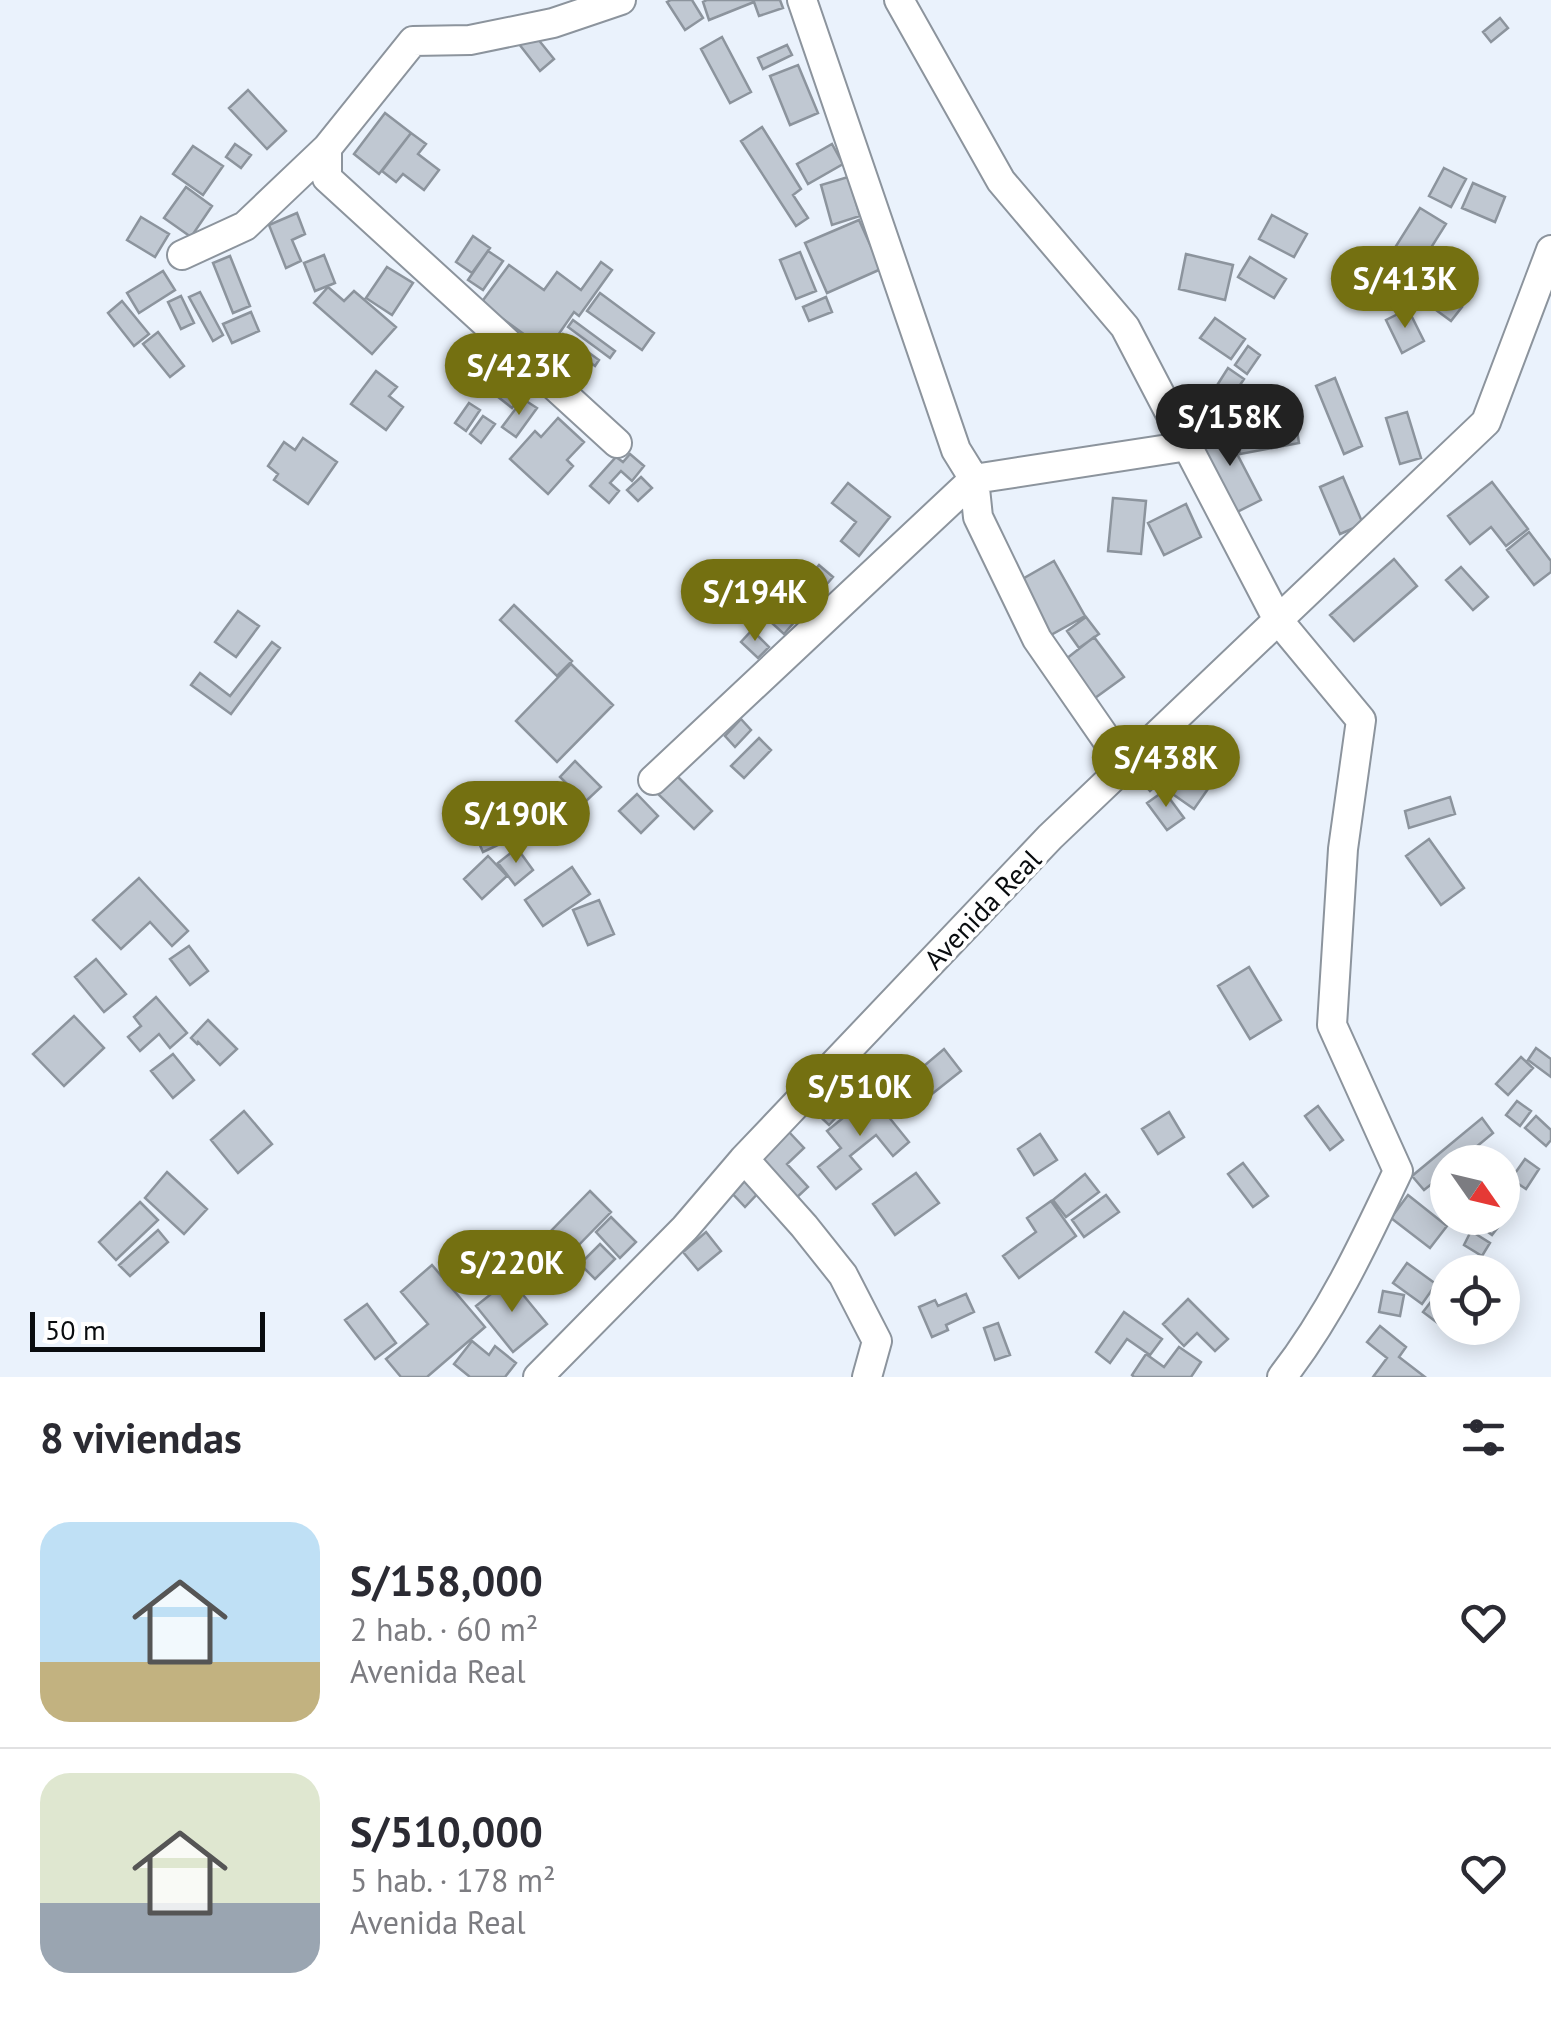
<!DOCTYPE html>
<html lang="es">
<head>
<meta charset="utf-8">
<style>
  :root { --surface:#fff; --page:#f7f7f7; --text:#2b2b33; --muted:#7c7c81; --line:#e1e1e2; --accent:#747011 }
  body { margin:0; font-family:"PT Sans",sans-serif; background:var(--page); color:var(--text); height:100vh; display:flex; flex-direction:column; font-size:38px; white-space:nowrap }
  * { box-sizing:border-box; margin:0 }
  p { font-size:32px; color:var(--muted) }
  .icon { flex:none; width:55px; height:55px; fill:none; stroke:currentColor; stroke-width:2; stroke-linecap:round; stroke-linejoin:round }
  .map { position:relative; height:1377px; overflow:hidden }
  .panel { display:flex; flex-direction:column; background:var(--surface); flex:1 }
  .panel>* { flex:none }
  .needle { width:65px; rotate:124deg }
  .buttons { position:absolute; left:1430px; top:1145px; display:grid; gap:20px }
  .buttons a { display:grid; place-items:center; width:90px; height:90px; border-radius:50%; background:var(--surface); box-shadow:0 5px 25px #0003; font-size:50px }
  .scale { position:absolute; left:30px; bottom:25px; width:235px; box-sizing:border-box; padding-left:10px; border:5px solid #090c0f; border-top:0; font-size:28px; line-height:35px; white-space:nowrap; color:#090c0f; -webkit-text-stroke:8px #fff; paint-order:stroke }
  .price { position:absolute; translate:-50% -85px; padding:0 22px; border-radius:35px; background:var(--accent); color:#fff; font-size:32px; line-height:65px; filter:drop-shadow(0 2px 5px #0008) }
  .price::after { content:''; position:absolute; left:50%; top:60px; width:30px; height:22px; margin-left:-15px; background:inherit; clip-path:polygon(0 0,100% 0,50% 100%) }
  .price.on { background:#222; color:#fff }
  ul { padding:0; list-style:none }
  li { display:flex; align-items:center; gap:30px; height:250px; padding:0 40px }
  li+li { border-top:2px solid var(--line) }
  li span { display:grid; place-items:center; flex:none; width:280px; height:200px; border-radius:30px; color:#555 }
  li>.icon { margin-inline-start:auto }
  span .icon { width:120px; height:120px; fill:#fffc; stroke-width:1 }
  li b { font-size:42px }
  h2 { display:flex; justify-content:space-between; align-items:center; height:120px; padding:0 40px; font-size:42px }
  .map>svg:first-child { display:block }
  .building { fill:#c0c8d2; stroke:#8c949d; stroke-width:2.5 }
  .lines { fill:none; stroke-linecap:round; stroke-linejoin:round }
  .minor-casing { stroke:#8c949d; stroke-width:32 }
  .minor { stroke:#fff; stroke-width:28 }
  .labels { text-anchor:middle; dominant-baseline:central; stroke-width:8; stroke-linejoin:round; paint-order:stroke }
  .street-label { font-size:28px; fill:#090c0f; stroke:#fff }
</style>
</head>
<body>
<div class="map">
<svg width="1551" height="1377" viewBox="0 0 1551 1377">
  <rect width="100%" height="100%" fill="#eaf2fc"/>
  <path class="building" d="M 671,0 L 692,0 L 703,18 L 685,30 L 667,2 Z
    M 707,0 L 780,0 L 783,8 L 759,16 L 754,2 L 709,20 L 703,2 Z
    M 1500,18 L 1508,28 L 1491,42 L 1483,32 Z
    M 533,33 L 554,59 L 540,71 L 519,44 Z
    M 722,37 L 751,92 L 730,103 L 701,49 Z
    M 787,45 L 792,55 L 763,69 L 758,58 Z
    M 798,65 L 818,113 L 790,125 L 770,76 Z
    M 248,90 L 286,131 L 267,149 L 229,108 Z
    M 385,113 L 411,133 L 379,174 L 354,154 Z
    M 762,127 L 801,189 L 793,195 L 808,218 L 796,226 L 741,141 Z
    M 411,133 L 426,144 L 418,154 L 439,170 L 424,190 L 403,174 L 396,182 L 382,171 Z
    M 235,144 L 251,155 L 241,168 L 226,157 Z
    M 832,144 L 843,164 L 808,184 L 797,164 Z
    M 193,146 L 223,166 L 203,195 L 173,174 Z
    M 1444,168 L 1466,179 L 1451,207 L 1429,196 Z
    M 848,177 L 860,216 L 832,225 L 821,185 Z
    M 1473,183 L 1505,197 L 1495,222 L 1462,208 Z
    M 186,187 L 212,206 L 191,237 L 164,218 Z
    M 1420,208 L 1446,224 L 1422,262 L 1396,246 Z
    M 297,213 L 305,234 L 292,240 L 301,261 L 286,268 L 269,225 Z
    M 1272,215 L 1307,234 L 1294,257 L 1259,239 Z
    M 141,217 L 169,234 L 155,257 L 127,240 Z
    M 859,220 L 881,269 L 827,293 L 805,243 Z
    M 473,236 L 490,248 L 472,273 L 456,262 Z
    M 488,251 L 503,261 L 483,290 L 468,280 Z
    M 800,252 L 816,291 L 796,299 L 780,260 Z
    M 1186,254 L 1233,265 L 1225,300 L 1179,289 Z
    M 324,255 L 335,283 L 315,291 L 304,263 Z
    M 230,256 L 250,306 L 233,313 L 213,263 Z
    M 1250,257 L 1286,279 L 1274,298 L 1238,277 Z
    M 601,262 L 612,270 L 579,316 L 574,312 L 547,351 L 481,303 L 509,265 L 544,290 L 557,272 L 581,290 Z
    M 387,267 L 413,283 L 392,315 L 366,298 Z
    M 163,271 L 175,290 L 139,313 L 127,293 Z
    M 1432,284 L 1462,307 L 1451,321 L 1421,299 Z
    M 328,287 L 344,301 L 354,291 L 396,327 L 372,354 L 314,303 Z
    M 200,292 L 223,335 L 213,341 L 189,297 Z
    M 600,293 L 654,333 L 642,350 L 587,311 Z
    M 181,296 L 194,323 L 181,329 L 168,302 Z
    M 826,297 L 832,312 L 809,321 L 803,307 Z
    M 122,301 L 149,334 L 134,346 L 108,313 Z
    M 1408,309 L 1424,341 L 1402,353 L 1386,320 Z
    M 251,312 L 259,331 L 232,343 L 223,324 Z
    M 1215,318 L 1245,339 L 1231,359 L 1200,338 Z
    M 573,320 L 615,351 L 610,358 L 568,327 Z
    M 158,332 L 184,366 L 170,377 L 143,344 Z
    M 563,334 L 599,360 L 595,366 L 559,340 Z
    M 1248,346 L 1260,355 L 1247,374 L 1235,365 Z
    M 506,366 L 530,385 L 512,408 L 488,389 Z
    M 1228,368 L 1244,379 L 1224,409 L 1209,398 Z
    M 376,371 L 397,387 L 389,396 L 403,407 L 386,430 L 351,404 Z
    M 1335,378 L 1362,446 L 1344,454 L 1316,386 Z
    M 523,399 L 537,408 L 516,437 L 502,427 Z
    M 1206,400 L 1215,417 L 1194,427 L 1186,410 Z
    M 469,403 L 480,410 L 466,431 L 455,423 Z
    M 1407,412 L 1421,458 L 1400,464 L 1386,418 Z
    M 483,416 L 495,424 L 481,443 L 470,434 Z
    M 558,418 L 584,442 L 567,460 L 573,466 L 548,494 L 510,459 L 535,431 L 541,437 Z
    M 1296,424 L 1299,443 L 1240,454 L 1237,436 Z
    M 1222,425 L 1261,500 L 1237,512 L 1199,438 Z
    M 303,438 L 337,462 L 308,504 L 274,480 L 278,474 L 268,466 L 284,442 L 295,450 Z
    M 630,454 L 644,466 L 632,481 L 621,471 L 610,483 L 619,491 L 609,503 L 590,486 L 616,457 L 623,462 Z
    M 641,477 L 652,488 L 638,501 L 627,490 Z
    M 1343,477 L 1363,524 L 1340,534 L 1320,487 Z
    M 1492,482 L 1528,529 L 1506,546 L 1491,527 L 1470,544 L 1448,516 Z
    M 848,483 L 890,517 L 859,556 L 841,541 L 856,522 L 832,503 Z
    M 1113,498 L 1146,501 L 1141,554 L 1108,551 Z
    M 1186,504 L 1201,537 L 1164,555 L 1148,523 Z
    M 1529,532 L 1551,561 L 1551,572 L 1534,585 L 1507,550 Z
    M 1394,559 L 1417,586 L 1354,641 L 1330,615 Z
    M 1054,561 L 1085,616 L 1049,636 L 1019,581 Z
    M 781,562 L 797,576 L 793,580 L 801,586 L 819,565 L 833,577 L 784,634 L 763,615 L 788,586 L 773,572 Z
    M 1461,567 L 1488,597 L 1473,610 L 1446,580 Z
    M 514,605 L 572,661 L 557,676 L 500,620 Z
    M 238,611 L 259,626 L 236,657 L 215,642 Z
    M 1086,617 L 1099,634 L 1079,648 L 1067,631 Z
    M 752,630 L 769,647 L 758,658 L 741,642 Z
    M 1094,637 L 1124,677 L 1095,698 L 1066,659 Z
    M 272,642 L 280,648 L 231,714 L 191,685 L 200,673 L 230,696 Z
    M 571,664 L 613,705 L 557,762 L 516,721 Z
    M 741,719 L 751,730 L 735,747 L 725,736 Z
    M 759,738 L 771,750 L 744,778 L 731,766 Z
    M 1167,745 L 1182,761 L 1150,791 L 1135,774 Z
    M 575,761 L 601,787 L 585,802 L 560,777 Z
    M 1181,765 L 1210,786 L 1194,809 L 1164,788 Z
    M 675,774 L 712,811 L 694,829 L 657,793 Z
    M 1164,791 L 1184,818 L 1167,830 L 1147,803 Z
    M 637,794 L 658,816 L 641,833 L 619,811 Z
    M 530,797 L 543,824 L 483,852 L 471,825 Z
    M 1450,797 L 1455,814 L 1409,828 L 1405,811 Z
    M 1429,839 L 1464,888 L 1441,905 L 1406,856 Z
    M 517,848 L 533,870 L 515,885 L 498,863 Z
    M 488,856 L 507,876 L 482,899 L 464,879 Z
    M 572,867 L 590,894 L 543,926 L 525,900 Z
    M 139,878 L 188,931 L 172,946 L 150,922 L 121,949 L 93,920 Z
    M 599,900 L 614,934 L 588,945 L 573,910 Z
    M 189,946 L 208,971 L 190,985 L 170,959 Z
    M 96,959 L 126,994 L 104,1012 L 75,977 Z
    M 1249,967 L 1281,1020 L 1250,1039 L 1218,986 Z
    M 156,997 L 187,1033 L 170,1048 L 159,1034 L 140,1051 L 128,1037 L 141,1026 L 134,1017 Z
    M 74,1016 L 104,1048 L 64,1086 L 33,1054 Z
    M 208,1020 L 237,1049 L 220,1065 L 198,1042 L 197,1044 L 191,1038 Z
    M 1536,1048 L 1551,1059 L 1551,1077 L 1528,1060 Z
    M 944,1049 L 961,1071 L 908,1113 L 892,1093 Z
    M 173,1054 L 194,1080 L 173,1098 L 151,1071 Z
    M 1521,1057 L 1533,1068 L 1508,1095 L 1496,1084 Z
    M 843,1072 L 862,1089 L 829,1125 L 810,1107 Z
    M 871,1095 L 909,1142 L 893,1156 L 876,1135 L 850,1156 L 861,1169 L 836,1189 L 818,1167 L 841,1148 L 827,1131 Z
    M 1517,1101 L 1531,1111 L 1520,1126 L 1506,1115 Z
    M 1318,1106 L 1343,1140 L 1330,1150 L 1305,1116 Z
    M 244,1111 L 272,1144 L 238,1173 L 211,1140 Z
    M 1169,1112 L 1184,1137 L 1158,1154 L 1142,1129 Z
    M 1536,1116 L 1551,1130 L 1551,1140 L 1546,1146 L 1525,1128 Z
    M 1482,1118 L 1493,1133 L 1458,1162 L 1448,1162 L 1448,1171 L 1424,1190 L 1412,1176 Z
    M 789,1132 L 804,1148 L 787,1164 L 808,1187 L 793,1201 L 757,1163 Z
    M 1040,1134 L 1057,1160 L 1034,1175 L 1018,1149 Z
    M 1525,1159 L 1539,1169 L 1526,1189 L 1511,1179 Z
    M 1243,1163 L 1268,1196 L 1253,1207 L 1228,1174 Z
    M 167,1172 L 207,1209 L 184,1234 L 145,1198 Z
    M 745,1172 L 762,1189 L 745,1207 L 728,1189 Z
    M 916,1173 L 939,1203 L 895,1235 L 873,1204 Z
    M 1085,1174 L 1099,1192 L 1066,1217 L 1053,1200 Z
    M 590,1191 L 611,1212 L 568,1256 L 547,1235 Z
    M 1106,1195 L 1119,1212 L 1084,1237 L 1072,1220 Z
    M 1408,1195 L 1447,1226 L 1430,1248 L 1391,1218 Z
    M 1051,1201 L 1076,1236 L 1019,1278 L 1003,1256 L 1036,1232 L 1027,1218 Z
    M 140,1202 L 158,1220 L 116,1260 L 99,1242 Z
    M 1502,1214 L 1506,1217 L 1492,1235 L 1469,1218 L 1502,1218 Z
    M 611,1217 L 636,1242 L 620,1258 L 596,1232 Z
    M 158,1230 L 168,1242 L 130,1276 L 119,1265 Z
    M 1471,1231 L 1490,1243 L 1482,1256 L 1464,1245 Z
    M 706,1232 L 721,1251 L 698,1270 L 683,1252 Z
    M 600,1244 L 615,1259 L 595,1279 L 580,1264 Z
    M 1407,1263 L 1436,1284 L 1422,1304 L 1393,1283 Z
    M 432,1265 L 485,1327 L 427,1377 L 401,1377 L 386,1359 L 428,1324 L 401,1292 Z
    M 510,1279 L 547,1324 L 513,1352 L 476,1306 Z
    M 1440,1290 L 1448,1295 L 1448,1320 L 1443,1327 L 1423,1312 Z
    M 1383,1291 L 1404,1295 L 1400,1316 L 1379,1312 Z
    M 966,1294 L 974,1312 L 946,1325 L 948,1330 L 932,1337 L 919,1307 L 935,1300 L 938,1306 Z
    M 1188,1299 L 1228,1339 L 1215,1351 L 1197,1333 L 1184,1346 L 1163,1324 Z
    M 367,1304 L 396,1343 L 375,1359 L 345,1320 Z
    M 1124,1312 L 1162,1339 L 1150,1355 L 1127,1339 L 1110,1363 L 1096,1352 Z
    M 998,1323 L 1010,1355 L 995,1360 L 984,1328 Z
    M 1380,1326 L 1406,1347 L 1399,1357 L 1425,1377 L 1373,1377 L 1387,1358 L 1367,1342 Z
    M 472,1341 L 489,1355 L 495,1346 L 516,1363 L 505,1377 L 470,1377 L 454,1364 Z
    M 1179,1347 L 1201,1362 L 1191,1377 L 1134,1377 L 1132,1375 L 1146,1354 L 1164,1367 Z"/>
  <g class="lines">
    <defs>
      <path id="minor" d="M 802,0 L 956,450 L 974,479 L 978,517 L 1037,639 L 1125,766
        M 899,0 L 1001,181 L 1125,327 L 1278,620 L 1361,720 L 1343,849 L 1332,1025 L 1398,1171 C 1364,1243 1331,1314 1282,1377
        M 327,148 L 327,178 L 617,443
        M 182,255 L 245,226 L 327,148 L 413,41 L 470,40 L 553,23 L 621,0
        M 653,780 L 974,479 L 1188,446
        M 744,1159 L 804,1226 L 843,1275 L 877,1341 L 867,1377
        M 538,1377 L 685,1228 L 744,1159 L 1050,837 L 1486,422 L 1551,250"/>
    </defs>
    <use href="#minor" class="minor-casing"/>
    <use href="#minor" class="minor"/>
  </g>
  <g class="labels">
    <g class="street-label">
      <text transform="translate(982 909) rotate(-46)">Avenida Real</text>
    </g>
  </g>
</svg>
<div class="buttons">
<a><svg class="needle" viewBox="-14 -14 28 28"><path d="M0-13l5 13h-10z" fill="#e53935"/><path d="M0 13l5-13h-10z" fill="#7c7c81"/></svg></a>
<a><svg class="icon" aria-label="locate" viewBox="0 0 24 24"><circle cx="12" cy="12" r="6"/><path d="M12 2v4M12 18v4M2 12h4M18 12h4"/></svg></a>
</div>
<div class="scale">50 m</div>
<b class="price" style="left:1405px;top:331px">S/413K</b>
<b class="price" style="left:519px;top:418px">S/423K</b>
<b class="price on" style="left:1230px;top:469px">S/158K</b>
<b class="price" style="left:755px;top:644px">S/194K</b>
<b class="price" style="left:1166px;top:810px">S/438K</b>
<b class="price" style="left:516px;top:866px">S/190K</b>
<b class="price" style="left:860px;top:1139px">S/510K</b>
<b class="price" style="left:512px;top:1315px">S/220K</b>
</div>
<section class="panel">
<h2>8 viviendas<svg class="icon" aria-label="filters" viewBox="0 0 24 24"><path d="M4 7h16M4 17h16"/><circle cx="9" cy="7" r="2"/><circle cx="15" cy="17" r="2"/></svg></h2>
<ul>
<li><span style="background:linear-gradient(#bfe0f5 70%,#c2b280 0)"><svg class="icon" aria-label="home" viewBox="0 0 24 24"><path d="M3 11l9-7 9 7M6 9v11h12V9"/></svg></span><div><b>S/158,000</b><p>2 hab. · 60 m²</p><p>Avenida Real</p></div><svg class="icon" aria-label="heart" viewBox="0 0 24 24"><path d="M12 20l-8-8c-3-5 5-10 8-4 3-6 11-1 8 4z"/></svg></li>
<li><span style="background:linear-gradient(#dfe7d0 65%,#9aa5b1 0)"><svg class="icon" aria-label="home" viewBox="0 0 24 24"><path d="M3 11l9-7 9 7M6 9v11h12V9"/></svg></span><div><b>S/510,000</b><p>5 hab. · 178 m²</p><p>Avenida Real</p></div><svg class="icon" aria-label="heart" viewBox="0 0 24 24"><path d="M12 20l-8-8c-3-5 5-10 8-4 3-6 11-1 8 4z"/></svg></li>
</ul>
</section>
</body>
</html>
